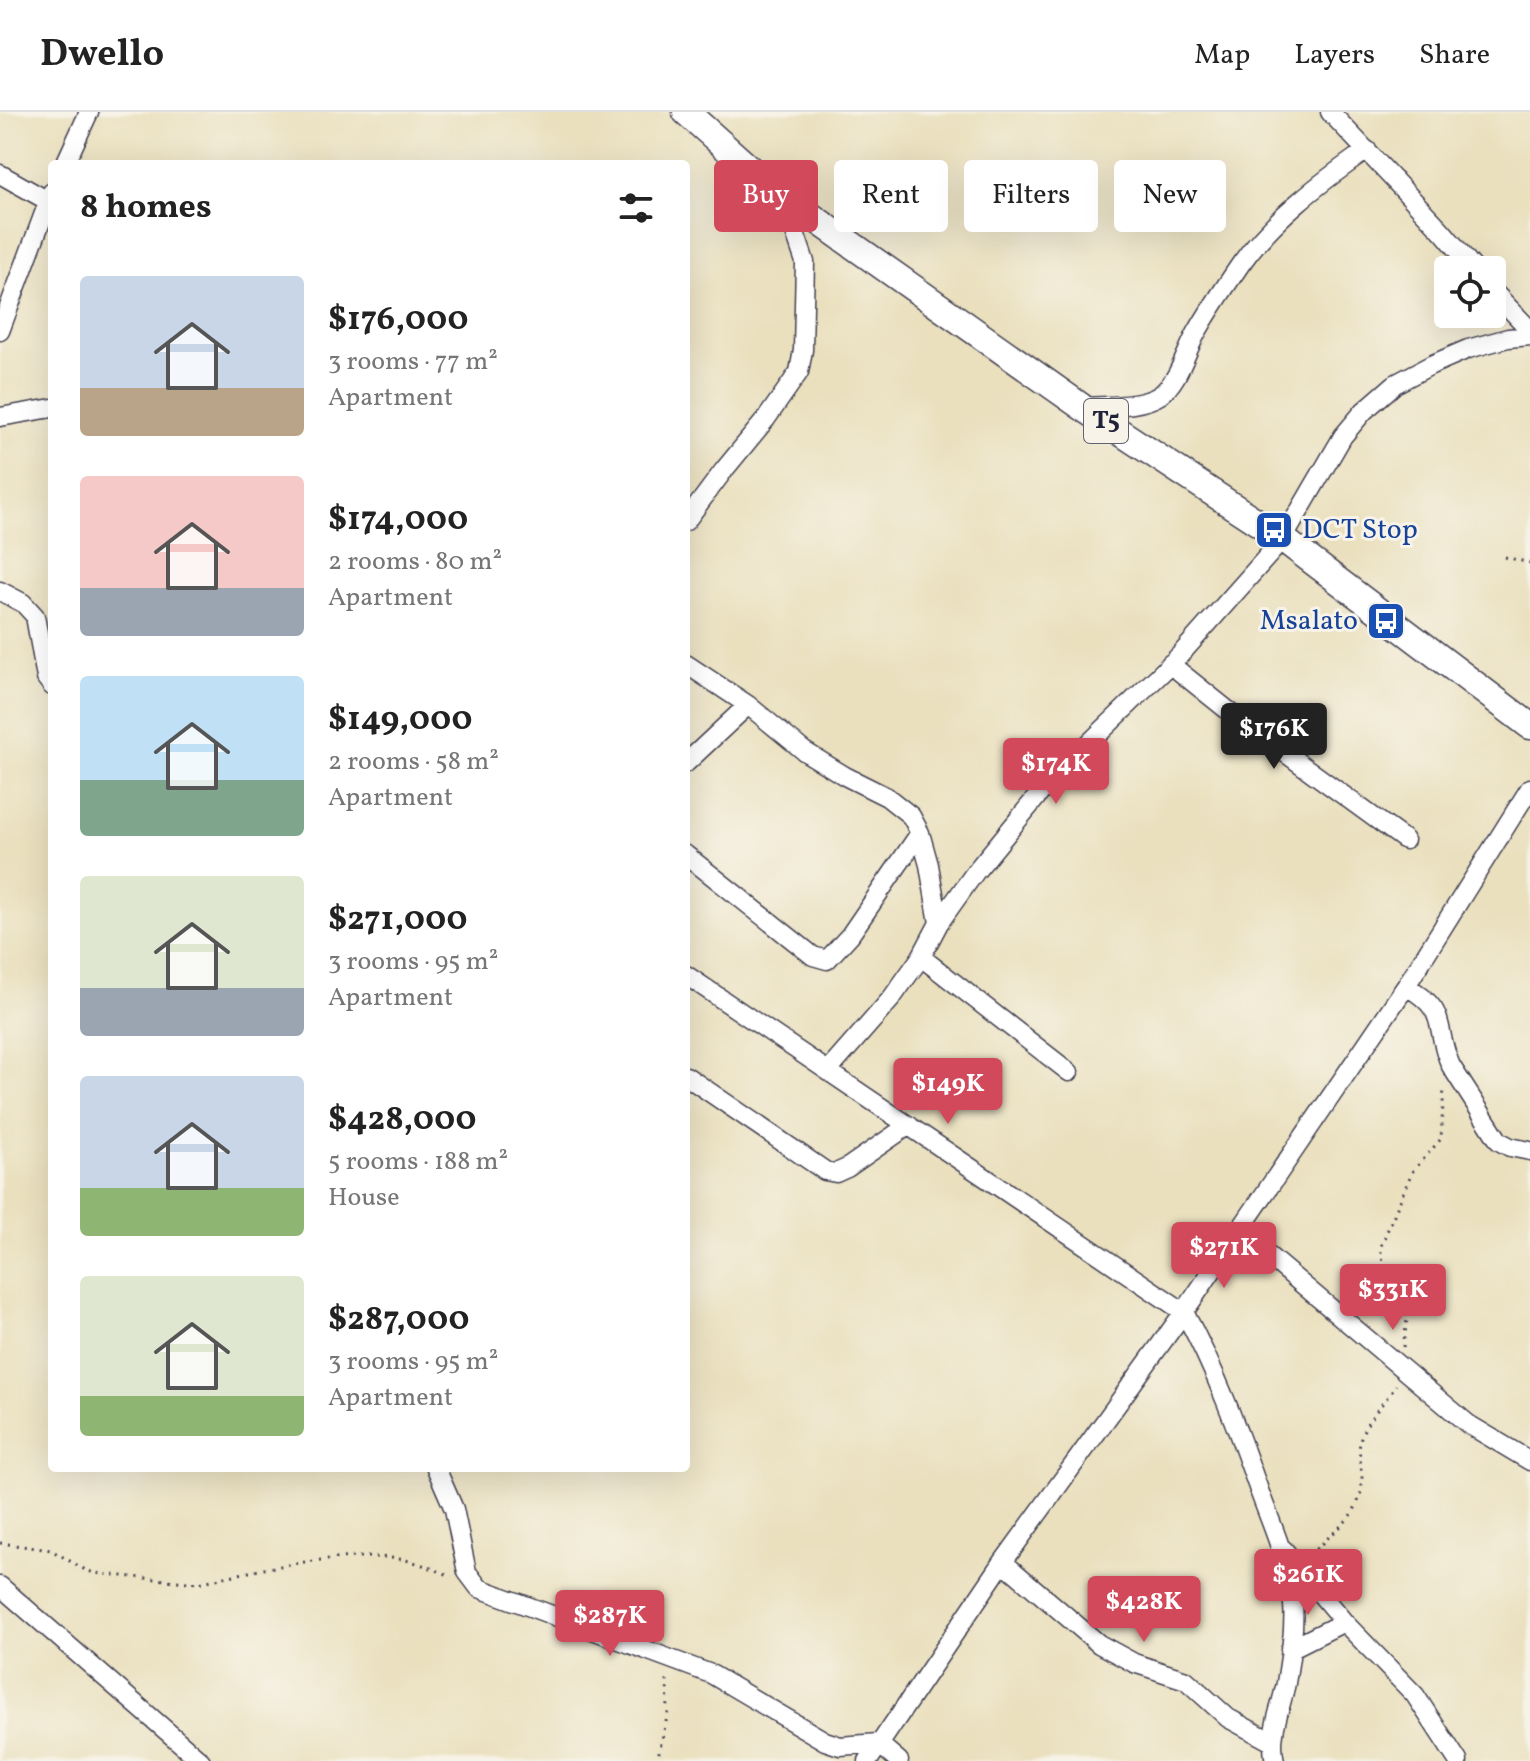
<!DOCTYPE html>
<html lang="en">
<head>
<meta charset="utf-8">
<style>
  :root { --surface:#fff; --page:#f6f6f6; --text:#222; --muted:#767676; --line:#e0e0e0; --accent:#d1495b }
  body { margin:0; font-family:Vollkorn,serif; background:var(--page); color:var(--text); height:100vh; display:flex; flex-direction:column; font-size:30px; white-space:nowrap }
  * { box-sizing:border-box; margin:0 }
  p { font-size:26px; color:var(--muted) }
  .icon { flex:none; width:44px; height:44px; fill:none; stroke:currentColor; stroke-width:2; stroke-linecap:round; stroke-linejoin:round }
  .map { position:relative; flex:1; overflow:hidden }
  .side { position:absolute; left:48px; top:48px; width:642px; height:1312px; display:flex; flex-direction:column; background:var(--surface); border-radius:8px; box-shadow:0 8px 32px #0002 }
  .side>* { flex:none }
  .banner { position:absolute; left:714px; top:48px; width:696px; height:72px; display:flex; gap:16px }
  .buttons { position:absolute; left:1434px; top:144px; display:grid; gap:16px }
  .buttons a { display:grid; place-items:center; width:72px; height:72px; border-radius:8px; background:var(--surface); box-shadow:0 8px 32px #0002; font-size:40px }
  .price { position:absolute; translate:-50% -68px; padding:0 18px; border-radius:8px; background:var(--accent); color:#fff; font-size:26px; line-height:52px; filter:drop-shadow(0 2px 4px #0008) }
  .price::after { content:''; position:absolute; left:50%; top:48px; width:24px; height:18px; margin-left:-12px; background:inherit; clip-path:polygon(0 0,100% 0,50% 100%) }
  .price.current { background:#222; color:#fff }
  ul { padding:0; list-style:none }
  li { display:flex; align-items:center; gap:24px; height:200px; padding:0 32px }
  li span { display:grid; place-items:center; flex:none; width:224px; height:160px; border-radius:8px; color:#555 }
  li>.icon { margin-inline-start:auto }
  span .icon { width:96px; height:96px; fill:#fffc; stroke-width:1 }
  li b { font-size:34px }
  h2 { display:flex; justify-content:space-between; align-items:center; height:96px; padding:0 32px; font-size:34px }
  .tag { padding:0 28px; border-radius:8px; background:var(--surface); box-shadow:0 8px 32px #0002; font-size:28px; line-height:72px }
  .tag.current { background:var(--accent); color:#fff }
  header { display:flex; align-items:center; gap:48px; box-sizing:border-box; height:112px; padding:0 40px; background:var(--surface); border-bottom:2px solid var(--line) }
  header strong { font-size:38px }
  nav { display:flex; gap:44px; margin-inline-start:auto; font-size:28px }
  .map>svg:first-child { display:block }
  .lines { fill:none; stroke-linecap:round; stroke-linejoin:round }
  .minor-casing { stroke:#403e4f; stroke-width:21 }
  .highway-casing { stroke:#403e4f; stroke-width:29 }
  .path { stroke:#403e4f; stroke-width:3; stroke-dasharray:2 6; stroke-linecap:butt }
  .minor { stroke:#fff; stroke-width:18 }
  .highway { stroke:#fff; stroke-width:26 }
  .labels { text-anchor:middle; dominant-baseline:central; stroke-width:6; stroke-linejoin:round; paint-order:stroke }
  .shield { fill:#f7f3e8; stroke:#62616f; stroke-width:2 }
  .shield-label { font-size:26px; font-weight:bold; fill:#22223b }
  .transit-label { font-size:28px; fill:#164399; stroke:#f7f3e8; text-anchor:start }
</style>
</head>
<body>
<header>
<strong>Dwello</strong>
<nav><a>Map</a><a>Layers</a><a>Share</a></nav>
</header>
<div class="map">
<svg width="1530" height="1649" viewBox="0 0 1530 1649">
  <rect width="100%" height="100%" fill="#f7f3e8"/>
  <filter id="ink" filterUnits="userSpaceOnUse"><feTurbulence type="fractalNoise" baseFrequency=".0125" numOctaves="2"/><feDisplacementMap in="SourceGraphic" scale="16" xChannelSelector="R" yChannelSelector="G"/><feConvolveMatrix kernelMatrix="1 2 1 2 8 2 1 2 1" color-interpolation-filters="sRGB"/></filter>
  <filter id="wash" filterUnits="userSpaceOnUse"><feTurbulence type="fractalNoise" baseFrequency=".006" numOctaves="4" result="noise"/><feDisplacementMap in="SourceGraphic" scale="32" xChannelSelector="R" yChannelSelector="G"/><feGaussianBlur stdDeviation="1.8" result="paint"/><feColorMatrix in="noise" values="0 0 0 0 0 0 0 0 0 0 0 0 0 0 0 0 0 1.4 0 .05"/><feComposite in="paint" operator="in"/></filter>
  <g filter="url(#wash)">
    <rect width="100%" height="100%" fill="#eae0be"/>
  </g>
  <g filter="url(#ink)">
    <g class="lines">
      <defs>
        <path id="minor" d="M 1330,0 L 1443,120 L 1475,158
          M 65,52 L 89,0
          M 0,62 L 48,89
          M 1492,178 L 1530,218
          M 0,219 L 52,80
          M 1082,295 C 1106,293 1140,296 1160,283 C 1179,269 1186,239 1197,220 C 1210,197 1225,175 1240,153 C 1272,107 1321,70 1367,38
          M 0,305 L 52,296
          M 686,409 L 724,358 L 766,307 L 799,260 L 803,238 L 805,150 L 783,85
          M 0,479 L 23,491 L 35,504 L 46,566 L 52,574
          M 686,552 L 748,593 L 804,639 L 845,664 L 887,685 L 911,704 L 920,721 L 929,753 L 939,811
          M 1170,552 L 1240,608 L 1405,728
          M 686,651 L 748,593
          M 686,743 L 813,844 L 827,848 L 850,823 L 920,721
          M 921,845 L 1069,960
          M 686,863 L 1184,1200 C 1216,1258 1238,1319 1260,1381 C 1273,1416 1290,1454 1293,1492 C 1295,1517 1290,1546 1286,1571 C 1281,1597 1268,1623 1275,1649
          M 1406,874 C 1451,900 1433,915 1451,954 L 1499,1029 L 1510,1035 L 1530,1039
          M 828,959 L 891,887 L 921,845 L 939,811 L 976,759 L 1049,670 L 1180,543 L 1283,427 L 1343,324 L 1364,299 L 1395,272 L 1431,253 L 1468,237 L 1508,226 L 1530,224
          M 686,964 L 825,1059 L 836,1061 L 847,1056 L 909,1013
          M 1238,1118 L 1468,1312 L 1530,1349
          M 436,1356 L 454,1397 L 467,1460 L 479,1476 L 711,1562 L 825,1629 L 840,1634 L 878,1631 L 899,1649
          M 1283,1437 L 1344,1510 L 1415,1583 L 1458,1649
          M 1003,1450 L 1099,1532 L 1134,1551 L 1186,1568 L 1228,1606 L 1272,1630
          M 0,1474 L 201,1649
          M 1290,1537 L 1344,1510
          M 868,1649 L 1003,1450 L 1184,1200 L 1406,874 L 1530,676"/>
        <path id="highway" d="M 686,0 L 770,75 L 1082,295 L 1283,427 L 1530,614"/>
      </defs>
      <use href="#minor" class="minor-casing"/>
      <use href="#highway" class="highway-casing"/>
      <path class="path" d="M 1505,445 L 1530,451
        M 1403,1235 L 1409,1194 L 1408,1179 L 1383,1150 L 1380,1136 L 1412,1060 L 1441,1027 L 1444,975
        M 0,1431 L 51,1438 L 87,1459 L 101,1462 L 198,1471 C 257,1458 346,1437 405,1448 C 421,1451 437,1459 452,1464
        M 1310,1443 C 1325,1426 1348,1413 1357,1392 C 1369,1364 1355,1347 1361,1325 C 1367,1306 1386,1290 1396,1273
        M 657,1649 L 668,1601 L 667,1564"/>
      <use href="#minor" class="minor"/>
      <use href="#highway" class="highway"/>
    </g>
  </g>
  <defs>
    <symbol id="bus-square" viewBox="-11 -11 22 22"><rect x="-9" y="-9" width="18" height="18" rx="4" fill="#1a4fb4" stroke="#f7f3e8"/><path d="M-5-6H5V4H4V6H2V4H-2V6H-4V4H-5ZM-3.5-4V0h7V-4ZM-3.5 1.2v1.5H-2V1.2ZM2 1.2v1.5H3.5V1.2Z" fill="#fff"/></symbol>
  </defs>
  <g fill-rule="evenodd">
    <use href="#bus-square" x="1252" y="396" width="44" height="44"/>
    <use href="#bus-square" x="1364" y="487" width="44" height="44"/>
  </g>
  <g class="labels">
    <rect class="shield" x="1084" y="287" width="44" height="44" rx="6"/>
    <g class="shield-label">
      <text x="1106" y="309">T5</text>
    </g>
    <g class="transit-label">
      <text x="1302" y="418">DCT Stop</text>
      <text x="1358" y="509" text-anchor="end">Msalato</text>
    </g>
  </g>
</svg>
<div class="buttons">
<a><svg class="icon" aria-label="locate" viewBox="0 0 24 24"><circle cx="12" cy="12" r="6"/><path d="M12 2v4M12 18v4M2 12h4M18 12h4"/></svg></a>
</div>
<b class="price current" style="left:1274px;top:659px">$176K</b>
<b class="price" style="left:1056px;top:694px">$174K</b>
<b class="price" style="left:948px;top:1014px">$149K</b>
<b class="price" style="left:1224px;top:1178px">$271K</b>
<b class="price" style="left:1393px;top:1220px">$331K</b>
<b class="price" style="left:1308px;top:1505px">$261K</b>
<b class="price" style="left:1144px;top:1532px">$428K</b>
<b class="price" style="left:610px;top:1546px">$287K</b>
<div class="banner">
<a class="tag current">Buy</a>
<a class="tag">Rent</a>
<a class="tag">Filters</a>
<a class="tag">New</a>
</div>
<section class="side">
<h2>8 homes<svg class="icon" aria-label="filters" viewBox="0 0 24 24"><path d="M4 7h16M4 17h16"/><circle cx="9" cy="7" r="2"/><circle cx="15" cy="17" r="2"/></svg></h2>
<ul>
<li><span style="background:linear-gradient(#c9d6e8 70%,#b9a48a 0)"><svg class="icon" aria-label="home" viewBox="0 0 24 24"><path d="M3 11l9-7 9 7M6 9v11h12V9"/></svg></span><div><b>$176,000</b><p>3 rooms · 77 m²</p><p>Apartment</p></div></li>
<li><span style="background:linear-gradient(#f6c9c9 70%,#9aa5b1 0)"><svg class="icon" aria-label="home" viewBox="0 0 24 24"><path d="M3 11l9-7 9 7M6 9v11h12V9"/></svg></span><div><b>$174,000</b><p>2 rooms · 80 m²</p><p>Apartment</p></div></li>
<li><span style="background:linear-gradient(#bfe0f5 65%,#7fa58c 0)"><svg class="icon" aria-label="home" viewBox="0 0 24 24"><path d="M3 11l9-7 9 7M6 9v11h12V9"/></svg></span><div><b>$149,000</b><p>2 rooms · 58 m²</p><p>Apartment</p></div></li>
<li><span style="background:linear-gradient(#dfe7d0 70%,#9aa5b1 0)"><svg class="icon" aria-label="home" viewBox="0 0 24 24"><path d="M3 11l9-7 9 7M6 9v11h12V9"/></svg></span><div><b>$271,000</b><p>3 rooms · 95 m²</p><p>Apartment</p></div></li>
<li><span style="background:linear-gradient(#c9d6e8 70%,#8fb573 0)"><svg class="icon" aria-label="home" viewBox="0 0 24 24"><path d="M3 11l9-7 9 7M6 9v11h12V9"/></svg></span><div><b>$428,000</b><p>5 rooms · 188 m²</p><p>House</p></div></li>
<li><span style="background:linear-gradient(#dfe7d0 75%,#8fb573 0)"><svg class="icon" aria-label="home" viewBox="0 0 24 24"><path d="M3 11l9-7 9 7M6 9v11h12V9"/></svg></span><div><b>$287,000</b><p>3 rooms · 95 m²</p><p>Apartment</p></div></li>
</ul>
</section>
</div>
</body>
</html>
